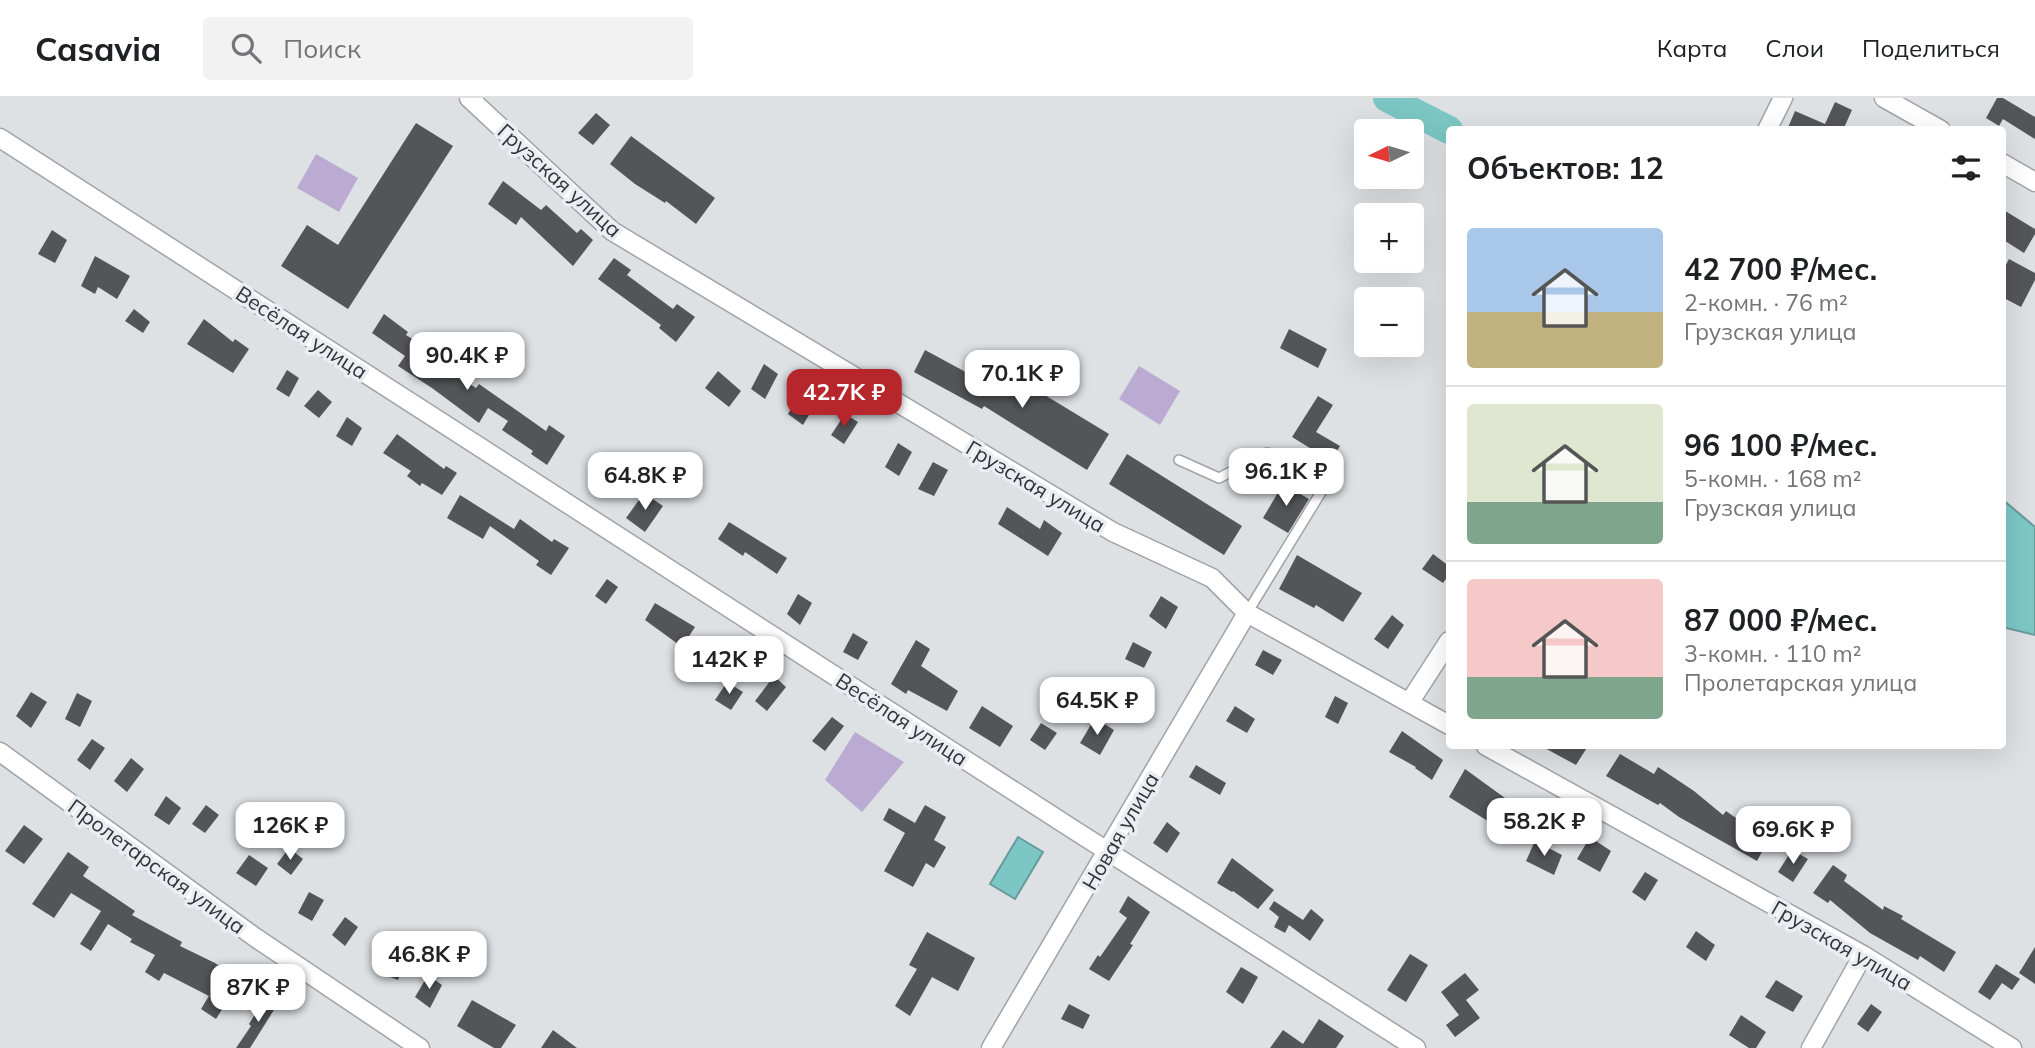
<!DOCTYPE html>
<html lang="ru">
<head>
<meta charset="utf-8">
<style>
  :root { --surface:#fff; --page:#f2f2f2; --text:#202124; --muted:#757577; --line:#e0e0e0; --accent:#b6262a }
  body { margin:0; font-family:Mulish,sans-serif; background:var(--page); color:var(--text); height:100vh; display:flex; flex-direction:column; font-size:26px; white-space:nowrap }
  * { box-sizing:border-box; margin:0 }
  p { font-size:23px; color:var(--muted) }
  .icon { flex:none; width:38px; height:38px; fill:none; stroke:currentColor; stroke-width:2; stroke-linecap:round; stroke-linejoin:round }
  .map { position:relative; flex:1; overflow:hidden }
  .drawer { position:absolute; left:1446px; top:28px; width:560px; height:623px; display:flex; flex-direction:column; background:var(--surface); border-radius:7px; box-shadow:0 7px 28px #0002 }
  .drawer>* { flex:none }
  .needle { width:46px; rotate:265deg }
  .controls { position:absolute; left:1354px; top:21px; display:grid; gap:14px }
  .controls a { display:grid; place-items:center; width:70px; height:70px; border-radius:7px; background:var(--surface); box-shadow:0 7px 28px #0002; font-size:35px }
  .price { position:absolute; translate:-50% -60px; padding:0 16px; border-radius:14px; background:#fff; color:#222; font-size:23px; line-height:46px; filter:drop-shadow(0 2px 4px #0008) }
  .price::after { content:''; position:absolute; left:50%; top:42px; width:21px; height:16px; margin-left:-10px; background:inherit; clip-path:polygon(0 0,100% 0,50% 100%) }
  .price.active { background:var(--accent); color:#fff }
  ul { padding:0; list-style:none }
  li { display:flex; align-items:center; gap:21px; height:175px; padding:0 21px }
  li+li { border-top:2px solid var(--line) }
  li span { display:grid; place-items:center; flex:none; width:196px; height:140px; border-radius:7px; color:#555 }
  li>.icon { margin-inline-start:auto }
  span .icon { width:84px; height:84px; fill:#fffc; stroke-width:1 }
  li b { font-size:30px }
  h2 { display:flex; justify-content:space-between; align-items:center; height:84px; padding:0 21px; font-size:30px }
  header { display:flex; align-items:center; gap:42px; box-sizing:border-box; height:98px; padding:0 35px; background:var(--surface); border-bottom:2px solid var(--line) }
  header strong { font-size:33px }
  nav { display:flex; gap:38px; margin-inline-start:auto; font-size:24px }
  .search { width:490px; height:63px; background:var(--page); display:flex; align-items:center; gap:18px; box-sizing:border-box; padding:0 24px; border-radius:7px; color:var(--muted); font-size:26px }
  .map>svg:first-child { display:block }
  .green { fill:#bbabd2 }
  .water { fill:#7cc7c5; stroke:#669b9a; stroke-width:2 }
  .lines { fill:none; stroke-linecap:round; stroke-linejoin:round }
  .river { stroke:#7cc7c5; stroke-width:28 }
  .building { fill:#545559 }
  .service-casing { stroke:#a0a3a7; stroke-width:12 }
  .minor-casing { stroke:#a0a3a7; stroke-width:21 }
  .service { stroke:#fff; stroke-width:9 }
  .minor { stroke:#fff; stroke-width:18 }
  .labels { text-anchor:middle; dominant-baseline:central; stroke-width:7; stroke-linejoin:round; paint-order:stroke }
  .street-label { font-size:21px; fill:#333436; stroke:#eaeef2 }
</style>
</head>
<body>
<header>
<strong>Casavia</strong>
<div class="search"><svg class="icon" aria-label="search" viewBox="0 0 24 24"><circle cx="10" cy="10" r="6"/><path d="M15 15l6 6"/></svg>Поиск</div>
<nav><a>Карта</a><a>Слои</a><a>Поделиться</a></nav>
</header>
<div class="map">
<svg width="2035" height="950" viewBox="0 0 2035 950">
  <rect width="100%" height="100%" fill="#dde1e4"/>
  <path class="green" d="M 316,56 L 358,80 L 339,114 L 297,90 Z
    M 1139,268 L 1180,293 L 1160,327 L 1119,301 Z
    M 855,634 L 904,664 L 862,714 L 825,682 Z"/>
  <path class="water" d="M 2002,401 L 2035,429 L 2035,537 L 2002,529 Z
    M 1018,739 L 1043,754 L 1015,801 L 990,786 Z"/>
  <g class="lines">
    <path class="river" d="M 1387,0 L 1449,32"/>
  </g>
  <path class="building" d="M 1997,0 L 2003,0 L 2035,19 L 2035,41 L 2003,21 L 1999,28 L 1986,20 Z
    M 1835,4 L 1852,12 L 1843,32 L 1787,32 L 1795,13 L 1825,26 Z
    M 596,15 L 610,27 L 593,47 L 578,35 Z
    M 416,25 L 453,48 L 348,211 L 281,168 L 307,127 L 338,147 Z
    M 631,38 L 715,100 L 696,126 L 666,103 L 665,105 L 635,86 L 610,66 Z
    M 503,83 L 541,112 L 546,107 L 577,135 L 581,131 L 593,142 L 573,168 L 521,119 L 516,127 L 488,106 Z
    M 2002,111 L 2035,131 L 2035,136 L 2024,155 L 2002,141 Z
    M 52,132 L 67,142 L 55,165 L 38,156 Z
    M 95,158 L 130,178 L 117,201 L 98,189 L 95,196 L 81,188 Z
    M 614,160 L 631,172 L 627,177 L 673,211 L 677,206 L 695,219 L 676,244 L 659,230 L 661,227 L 598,181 Z
    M 2009,161 L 2035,175 L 2035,182 L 2021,209 L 2002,199 L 2002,174 Z
    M 134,211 L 150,224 L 143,235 L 125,223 Z
    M 384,216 L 408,234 L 406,237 L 436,256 L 433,262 L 476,290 L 479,286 L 546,333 L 549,327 L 565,338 L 547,367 L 531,356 L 533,353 L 502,332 L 508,323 L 488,310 L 479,325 L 432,290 L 398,268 L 405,258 L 372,235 Z
    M 204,221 L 233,244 L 235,241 L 249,251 L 233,275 L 187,246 Z
    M 1289,231 L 1327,251 L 1318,270 L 1280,250 Z
    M 925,252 L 1010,298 L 1020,282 L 1109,336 L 1087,372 L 984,308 L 982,311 L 914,274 Z
    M 764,266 L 778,276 L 765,301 L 751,291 Z
    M 287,272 L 299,280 L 289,299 L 276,291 Z
    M 718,273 L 741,293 L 729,309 L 705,290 Z
    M 803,290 L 819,300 L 803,327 L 788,316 Z
    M 318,292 L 332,304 L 319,320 L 304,308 Z
    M 1318,298 L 1333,307 L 1316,334 L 1340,348 L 1331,363 L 1292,339 Z
    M 845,316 L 858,324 L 844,346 L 831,337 Z
    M 347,319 L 362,330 L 352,348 L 336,338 Z
    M 397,336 L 444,371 L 446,368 L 457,375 L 442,397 L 422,385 L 420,388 L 407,378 L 411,373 L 383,355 Z
    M 898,345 L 912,354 L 899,378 L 885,369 Z
    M 1127,356 L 1242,428 L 1224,457 L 1109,386 Z
    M 933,364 L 948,372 L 934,398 L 918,391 Z
    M 1283,386 L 1309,401 L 1288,435 L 1263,420 Z
    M 644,395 L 663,408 L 645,434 L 626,420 Z
    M 460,397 L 514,431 L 520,421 L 552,444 L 554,441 L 569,450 L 551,477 L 536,467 L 539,463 L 490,428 L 483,441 L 447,420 Z
    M 1007,409 L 1040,431 L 1044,422 L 1062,435 L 1048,458 L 998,426 Z
    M 729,424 L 787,460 L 777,476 L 745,454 L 743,458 L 718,441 Z
    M 1433,456 L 1449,468 L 1449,477 L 1443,485 L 1422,471 Z
    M 1297,457 L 1362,495 L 1343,524 L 1316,507 L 1314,510 L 1279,491 Z
    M 607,481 L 618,489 L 606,506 L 595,498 Z
    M 798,496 L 812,505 L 800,527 L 787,516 Z
    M 1161,498 L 1178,509 L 1166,531 L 1149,518 Z
    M 655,505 L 695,529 L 682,549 L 645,522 Z
    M 1392,517 L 1404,527 L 1388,551 L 1374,541 Z
    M 853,535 L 868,544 L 858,562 L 843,554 Z
    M 916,542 L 930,551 L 921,568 L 958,593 L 947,613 L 908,592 L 906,596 L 891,586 Z
    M 1133,544 L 1152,554 L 1144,570 L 1125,561 Z
    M 1263,552 L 1282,562 L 1273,577 L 1255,567 Z
    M 774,578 L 786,589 L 767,613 L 755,603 Z
    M 727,584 L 743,594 L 731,612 L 715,602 Z
    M 31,594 L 47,604 L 31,630 L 16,618 Z
    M 77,595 L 92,603 L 80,629 L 65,621 Z
    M 1335,598 L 1348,605 L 1338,626 L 1325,619 Z
    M 982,608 L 1013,628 L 1000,649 L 969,630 Z
    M 1235,608 L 1255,621 L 1247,635 L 1226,623 Z
    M 832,619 L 844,628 L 825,653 L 812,643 Z
    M 1095,620 L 1114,632 L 1100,657 L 1080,645 Z
    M 1041,625 L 1057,635 L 1045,652 L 1030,642 Z
    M 1402,633 L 1443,662 L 1432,682 L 1415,670 L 1416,669 L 1389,654 Z
    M 92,641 L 105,650 L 90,672 L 77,662 Z
    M 1541,648 L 1588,648 L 1576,667 Z
    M 1620,656 L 1654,676 L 1658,669 L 1694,693 L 1723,717 L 1726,713 L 1753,732 L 1770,739 L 1757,763 L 1679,719 L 1660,705 L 1658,707 L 1606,678 Z
    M 131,660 L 144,671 L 127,694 L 114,683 Z
    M 1196,667 L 1226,685 L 1220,697 L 1189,679 Z
    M 1465,671 L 1505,700 L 1502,704 L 1528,725 L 1516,741 L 1492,723 L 1491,725 L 1449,699 Z
    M 166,698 L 181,710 L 169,727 L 154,717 Z
    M 206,707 L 219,717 L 205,735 L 192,726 Z
    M 925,707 L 946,719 L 934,742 L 946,749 L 934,770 L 926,765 L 913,789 L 884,773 L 905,735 L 883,722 L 889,710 L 915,725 Z
    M 1167,724 L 1180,735 L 1167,755 L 1153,745 Z
    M 24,727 L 43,741 L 24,766 L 5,753 Z
    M 1590,739 L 1611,753 L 1600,774 L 1577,761 Z
    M 1535,743 L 1562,757 L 1554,777 L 1526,763 Z
    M 289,750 L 303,761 L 291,777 L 277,766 Z
    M 1792,752 L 1808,761 L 1793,784 L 1778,774 Z
    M 68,754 L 89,769 L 83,778 L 135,813 L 132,817 L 182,844 L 180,848 L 215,865 L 240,883 L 216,921 L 201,911 L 209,898 L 164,875 L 159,883 L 145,874 L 155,857 L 130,844 L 132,841 L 108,826 L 91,853 L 80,846 L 101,813 L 71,795 L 54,820 L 32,806 Z
    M 249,757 L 268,770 L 256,788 L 236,775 Z
    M 1232,760 L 1274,792 L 1258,811 L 1233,793 L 1232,794 L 1217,785 Z
    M 1833,767 L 1847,777 L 1844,783 L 1883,812 L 1884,808 L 1903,818 L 1901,821 L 1956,854 L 1944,874 L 1920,858 L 1918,862 L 1870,835 L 1830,802 L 1828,805 L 1813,795 Z
    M 1645,774 L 1658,782 L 1645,803 L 1632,794 Z
    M 309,794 L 324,802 L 312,823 L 298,815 Z
    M 1128,798 L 1150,814 L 1130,846 L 1133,847 L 1109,883 L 1089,871 L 1098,857 L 1100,859 L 1127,820 L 1119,814 Z
    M 1274,803 L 1303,822 L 1311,811 L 1324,822 L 1310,843 L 1289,827 L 1285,835 L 1274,829 L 1279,819 L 1269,811 Z
    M 345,819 L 358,829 L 345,848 L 332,837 Z
    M 1696,833 L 1715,847 L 1706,863 L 1686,849 Z
    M 927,834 L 975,860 L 958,893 L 932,879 L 910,918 L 895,908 L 917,871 L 909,867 Z
    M 2035,849 L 2035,886 L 2019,875 Z
    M 391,852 L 407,857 L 398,882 L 382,876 Z
    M 1410,856 L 1428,867 L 1406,904 L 1387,892 Z
    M 1996,866 L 2020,881 L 2012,892 L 2002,885 L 1990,902 L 1978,894 Z
    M 1241,869 L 1258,879 L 1243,906 L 1226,894 Z
    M 1465,875 L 1479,892 L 1466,902 L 1480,920 L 1455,939 L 1446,927 L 1459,917 L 1441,894 Z
    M 428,877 L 442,887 L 430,910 L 415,899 Z
    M 1776,882 L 1803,898 L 1793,914 L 1765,899 Z
    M 265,900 L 277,907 L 250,950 L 236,950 L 251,928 L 249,926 Z
    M 472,902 L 516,927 L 501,950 L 494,950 L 457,928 Z
    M 1069,906 L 1090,917 L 1083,931 L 1061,921 Z
    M 1871,906 L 1882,914 L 1868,934 L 1857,926 Z
    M 1741,917 L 1766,934 L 1756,950 L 1749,950 L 1729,937 Z
    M 1319,921 L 1344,938 L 1336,950 L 1270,950 L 1283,932 L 1303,946 Z
    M 553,932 L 577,950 L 541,950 Z"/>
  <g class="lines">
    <defs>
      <path id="service" d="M 1179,362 L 1219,380 L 1267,355 L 1295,362 L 1326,386 L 1247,515"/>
      <path id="minor" d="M 469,0 L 612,133 L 1113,434 L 1212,480 L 1247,515 L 1449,627
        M 1884,0 L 1941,32
        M 1767,32 L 1783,0
        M 0,40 L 1071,730 L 1416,950
        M 2002,65 L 2035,84
        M 1409,605 L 1449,543
        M 1486,648 L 1863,857 L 2012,950
        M 0,654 L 256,840 L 420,950
        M 991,950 L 1247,515
        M 1811,950 L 1863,857"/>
    </defs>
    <use href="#service" class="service-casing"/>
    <use href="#minor" class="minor-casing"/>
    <use href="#service" class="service"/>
    <use href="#minor" class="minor"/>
  </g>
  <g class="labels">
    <g class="street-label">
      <text transform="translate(560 82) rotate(42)">Грузская улица</text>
      <text transform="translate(302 234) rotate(33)">Весёлая улица</text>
      <text transform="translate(1036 388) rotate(31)">Грузская улица</text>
      <text transform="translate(902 621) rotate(33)">Весёлая улица</text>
      <text transform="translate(1120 733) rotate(-60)">Новая улица</text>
      <text transform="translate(157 768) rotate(36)">Пролетарская улица</text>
      <text transform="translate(1842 847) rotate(30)">Грузская улица</text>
    </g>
  </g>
</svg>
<div class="controls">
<a><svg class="needle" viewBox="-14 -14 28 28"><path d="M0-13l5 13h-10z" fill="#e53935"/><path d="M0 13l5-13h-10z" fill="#757577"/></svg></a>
<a>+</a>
<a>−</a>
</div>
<b class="price" style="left:467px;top:294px">90.4K ₽</b>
<b class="price" style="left:1022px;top:312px">70.1K ₽</b>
<b class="price active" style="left:844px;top:331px">42.7K ₽</b>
<b class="price" style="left:1286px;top:410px">96.1K ₽</b>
<b class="price" style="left:645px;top:414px">64.8K ₽</b>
<b class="price" style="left:729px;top:598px">142K ₽</b>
<b class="price" style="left:1097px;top:639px">64.5K ₽</b>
<b class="price" style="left:1544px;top:760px">58.2K ₽</b>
<b class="price" style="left:290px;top:764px">126K ₽</b>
<b class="price" style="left:1793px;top:768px">69.6K ₽</b>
<b class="price" style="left:429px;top:893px">46.8K ₽</b>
<b class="price" style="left:258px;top:926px">87K ₽</b>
<section class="drawer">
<h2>Объектов: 12<svg class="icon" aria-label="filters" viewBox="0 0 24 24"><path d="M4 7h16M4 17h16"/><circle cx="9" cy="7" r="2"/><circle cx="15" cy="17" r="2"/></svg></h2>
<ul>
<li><span style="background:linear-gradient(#a9c7e8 60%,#c2b280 0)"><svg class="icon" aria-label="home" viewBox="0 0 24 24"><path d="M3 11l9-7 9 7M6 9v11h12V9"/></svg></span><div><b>42 700 ₽/мес.</b><p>2-комн. · 76 m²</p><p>Грузская улица</p></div></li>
<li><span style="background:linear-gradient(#dfe7d0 70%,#7fa58c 0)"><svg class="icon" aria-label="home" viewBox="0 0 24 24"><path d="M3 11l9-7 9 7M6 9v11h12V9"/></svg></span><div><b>96 100 ₽/мес.</b><p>5-комн. · 168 m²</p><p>Грузская улица</p></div></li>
<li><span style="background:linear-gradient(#f6c9c9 70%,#7fa58c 0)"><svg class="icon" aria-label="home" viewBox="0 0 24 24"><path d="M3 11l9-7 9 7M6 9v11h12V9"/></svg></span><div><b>87 000 ₽/мес.</b><p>3-комн. · 110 m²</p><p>Пролетарская улица</p></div></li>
</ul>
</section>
</div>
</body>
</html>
